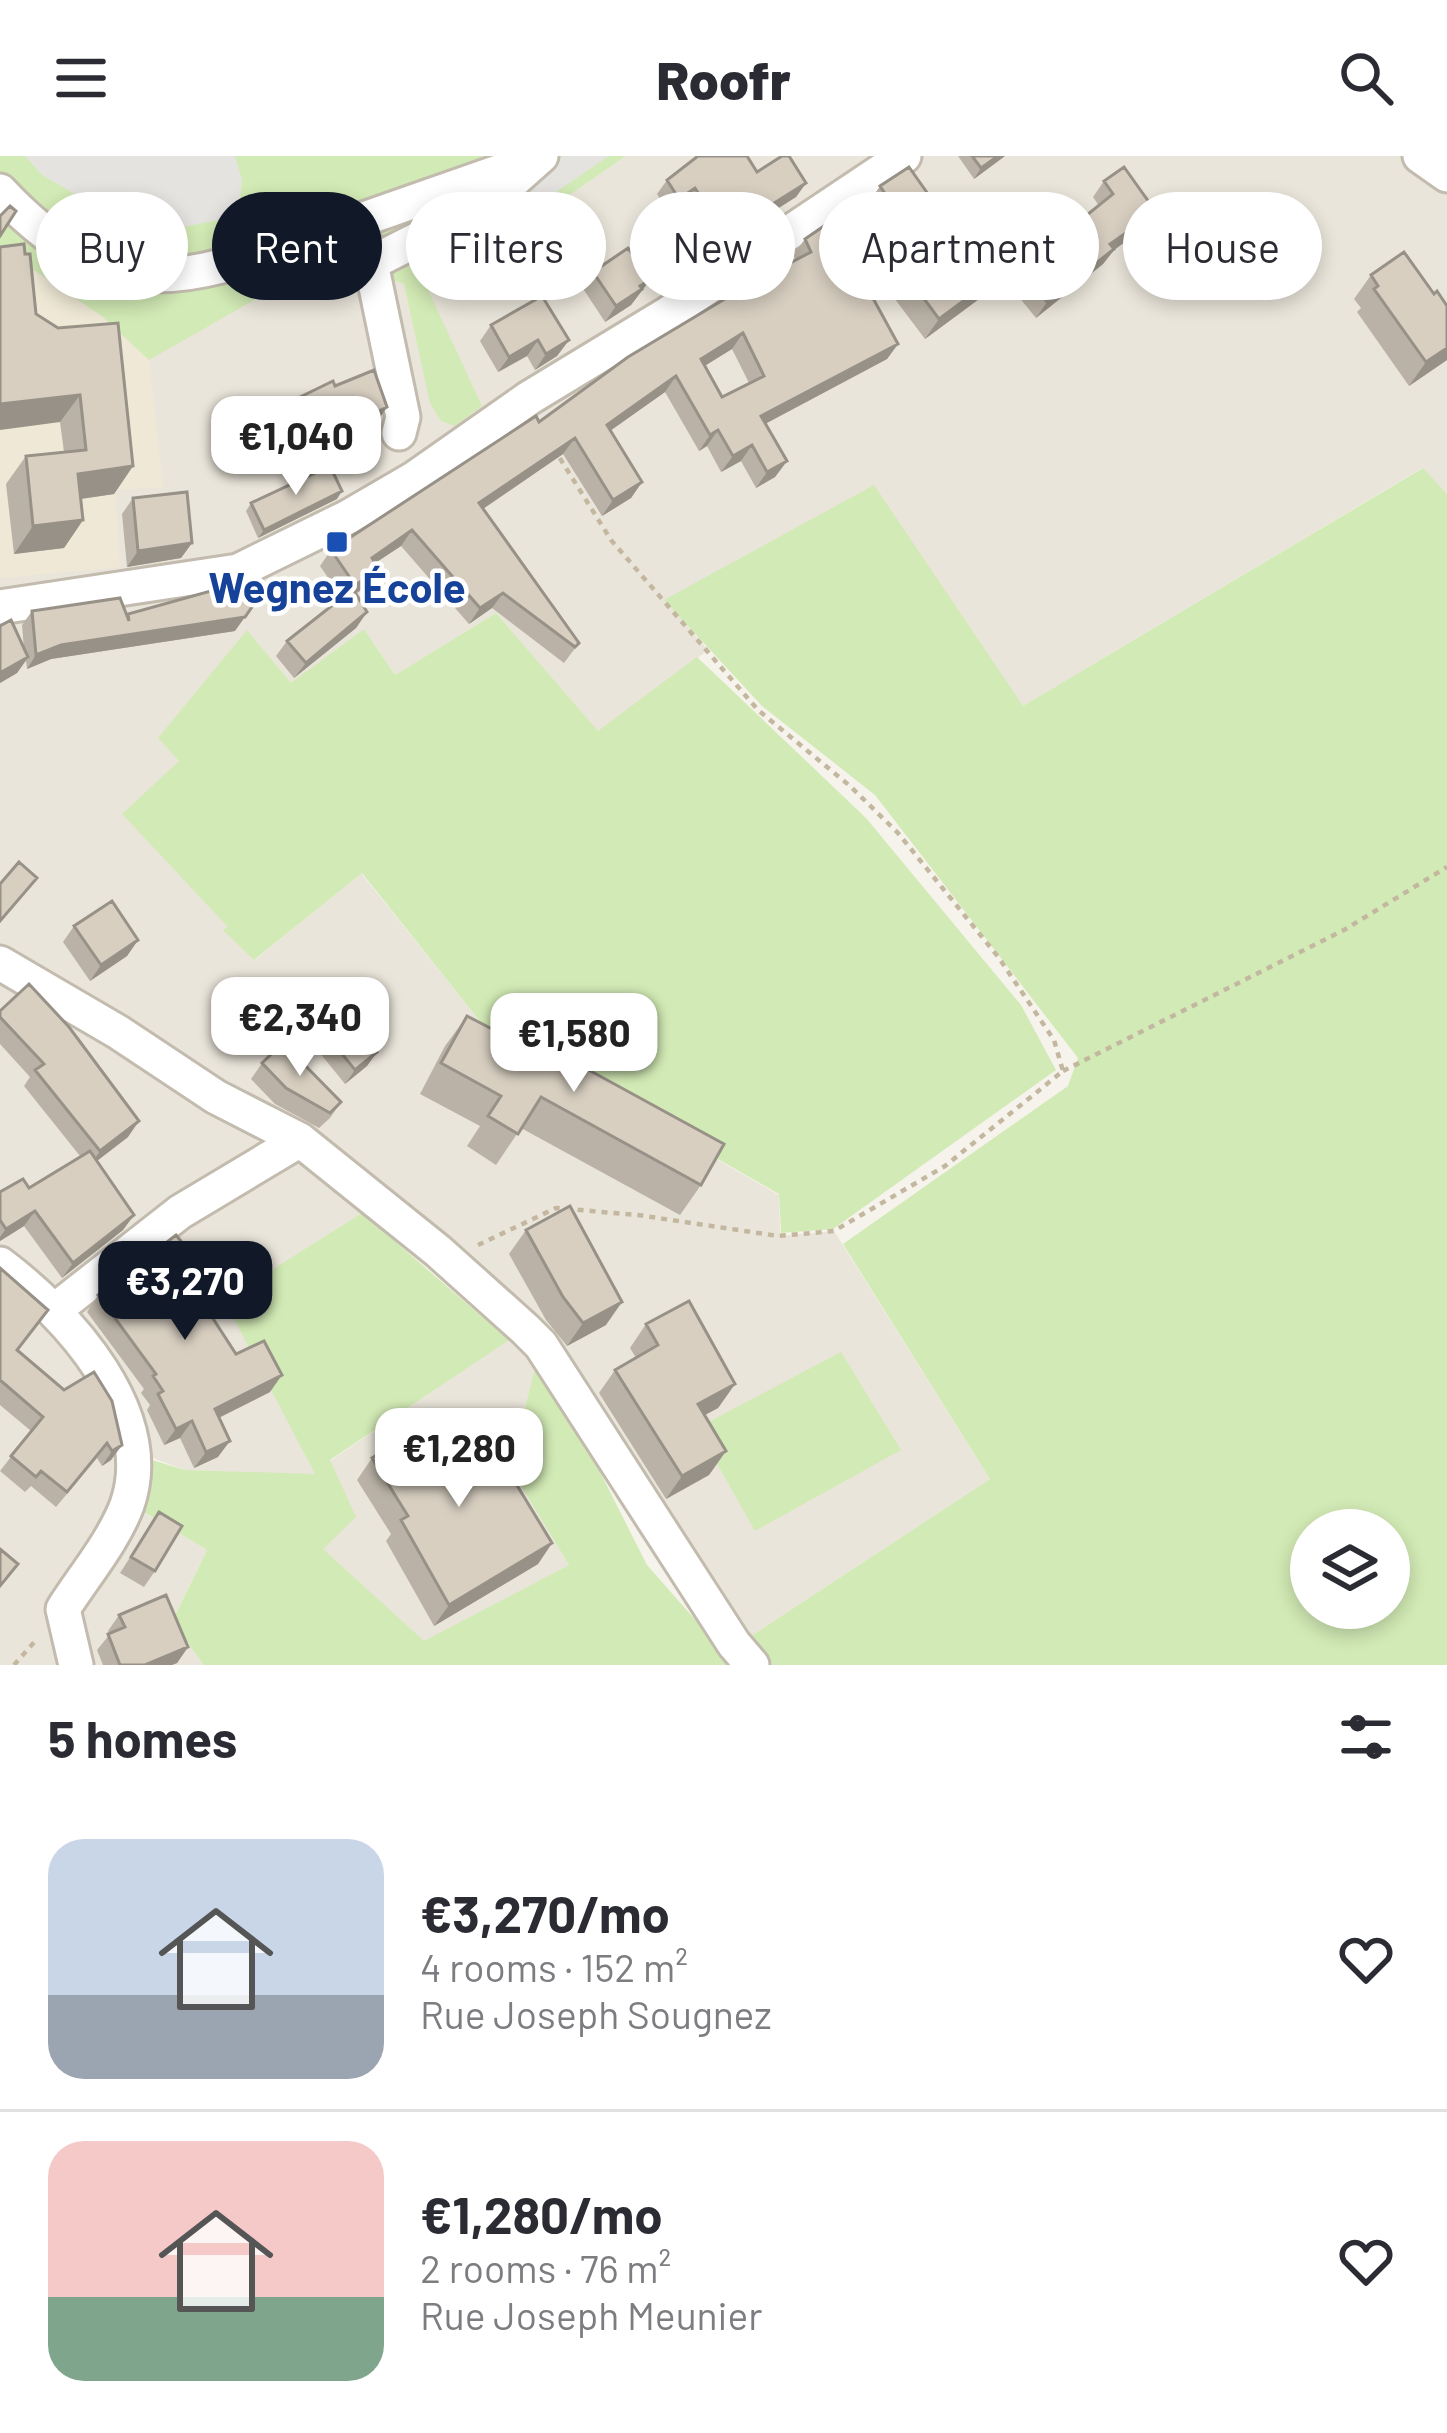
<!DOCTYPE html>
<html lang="en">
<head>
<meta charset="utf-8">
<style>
  :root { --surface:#fff; --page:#f7f7f7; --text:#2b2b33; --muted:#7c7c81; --line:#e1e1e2; --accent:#111827 }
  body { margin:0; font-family:Barlow,sans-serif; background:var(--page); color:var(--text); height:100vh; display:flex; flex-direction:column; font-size:45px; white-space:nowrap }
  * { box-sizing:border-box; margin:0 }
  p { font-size:39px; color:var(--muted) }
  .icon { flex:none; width:66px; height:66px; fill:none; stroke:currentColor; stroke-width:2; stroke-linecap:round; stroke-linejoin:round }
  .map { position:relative; height:1509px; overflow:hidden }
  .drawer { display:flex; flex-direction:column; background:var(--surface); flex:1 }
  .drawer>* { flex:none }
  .top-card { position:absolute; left:36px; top:36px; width:1377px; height:108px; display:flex; gap:24px }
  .buttons { position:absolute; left:1290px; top:1353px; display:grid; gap:24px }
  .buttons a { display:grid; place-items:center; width:120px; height:120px; border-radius:50%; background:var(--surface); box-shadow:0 6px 18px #0003; font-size:60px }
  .price { position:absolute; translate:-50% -102px; padding:0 27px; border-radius:24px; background:#fff; color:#222; font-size:39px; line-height:78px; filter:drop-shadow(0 3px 6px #0008) }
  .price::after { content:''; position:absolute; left:50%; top:72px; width:36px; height:27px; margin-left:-18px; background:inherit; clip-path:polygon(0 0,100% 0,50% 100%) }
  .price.on { background:var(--accent); color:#fff }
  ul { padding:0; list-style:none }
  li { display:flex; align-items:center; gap:36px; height:300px; padding:0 48px }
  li+li { border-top:3px solid var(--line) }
  li span { display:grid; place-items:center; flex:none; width:336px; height:240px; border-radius:36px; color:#555 }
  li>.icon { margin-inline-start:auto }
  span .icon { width:144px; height:144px; fill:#fffc; stroke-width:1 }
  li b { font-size:51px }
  h2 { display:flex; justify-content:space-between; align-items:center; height:144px; padding:0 48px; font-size:51px }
  .pill { padding:0 42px; border-radius:54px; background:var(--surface); box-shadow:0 6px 18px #0003; font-size:42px; line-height:108px }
  .pill.on { background:var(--accent); color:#fff }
  header { display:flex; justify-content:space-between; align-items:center; height:156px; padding:0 48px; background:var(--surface); font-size:54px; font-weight:800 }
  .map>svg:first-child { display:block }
  .residential { fill:#eae5da }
  .education { fill:#efe8d6 }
  .green { fill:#d2eab5; fill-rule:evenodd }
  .parking { fill:#e5e3e0 }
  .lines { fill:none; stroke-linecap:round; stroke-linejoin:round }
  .minor-casing { stroke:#c2bbae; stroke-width:39 }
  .path { stroke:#c4b79f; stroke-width:4.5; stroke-dasharray:6 6; stroke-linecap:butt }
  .minor { stroke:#fff; stroke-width:33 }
  .wall { fill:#bab2a6; fill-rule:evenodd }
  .shaded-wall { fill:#979187 }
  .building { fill:#d8cfc1; stroke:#979187; stroke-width:3; fill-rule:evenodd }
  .transit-dot { fill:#1a4fb4; stroke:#fff; stroke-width:4.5 }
  .labels { text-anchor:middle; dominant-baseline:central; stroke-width:9; stroke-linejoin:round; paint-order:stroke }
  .transit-label { font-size:42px; font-weight:bold; fill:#164399; stroke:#fff }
</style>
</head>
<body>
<header><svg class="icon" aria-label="menu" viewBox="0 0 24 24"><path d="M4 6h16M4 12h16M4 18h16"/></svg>Roofr<svg class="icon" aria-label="search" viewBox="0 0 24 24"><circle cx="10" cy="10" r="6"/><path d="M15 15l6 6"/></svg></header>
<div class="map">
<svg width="1447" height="1509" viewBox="0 0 1447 1509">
  <rect width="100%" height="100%" fill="#f6f3ec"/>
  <path class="residential" d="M 626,0 L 1447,0 L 1447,338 L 1422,312 L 1023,550 L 665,443 L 708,494 L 598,576 L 496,457 L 395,519 L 364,473 L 291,528 L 247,474 L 287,718 L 255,804 L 361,717 L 483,869 L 779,1039 L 780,1080 L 834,1075 L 990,1323 L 742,1486 L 541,1190 L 510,1312 L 569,1409 L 424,1486 L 322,1393 L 330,1305 L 524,1173 L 378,1047 L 225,1144 L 316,1319 L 185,1314 L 142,1298 L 134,1351 L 207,1394 L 172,1464 L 204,1509 L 0,1509 L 0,91 L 273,136 L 305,115 L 335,104 L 429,136 Z"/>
  <path class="education" d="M 0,91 L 103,161 L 149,204 L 163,331 L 115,334 L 120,411 L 0,422 Z"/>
  <path class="green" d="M 0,0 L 626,0 L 429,136 L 482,250 L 455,270 L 441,265 L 430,247 L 404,128 L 336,104 L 305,115 L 149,204 L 103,161 L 0,91 Z
    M 1423,312 L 1447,338 L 1447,1509 L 762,1509 L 742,1486 L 990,1323 L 843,1088 L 1068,930 L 1078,902 L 875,639 L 762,550 L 664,444 L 874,329 L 1023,550 ZM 1311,1374 L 1389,1374 L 1389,1452 L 1311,1452 Z
    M 496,457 L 598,575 L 697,501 L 866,662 L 1021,849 L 1056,914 L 833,1073 L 781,1077 L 779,1038 L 483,869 L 362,717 L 254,804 L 223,774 L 228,771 L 122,658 L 179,605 L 158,582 L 247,474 L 291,527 L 364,473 L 395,519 Z
    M 362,1057 L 509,1184 L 330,1304 L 356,1361 L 323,1393 L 424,1485 L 569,1409 L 510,1312 L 535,1212 L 599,1314 L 647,1409 L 735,1509 L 204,1509 L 172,1465 L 207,1394 L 142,1355 L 149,1303 L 185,1314 L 315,1318 L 224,1144 Z
    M 841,1196 L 901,1294 L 755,1375 L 697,1272 Z"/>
  <path class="parking" d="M 25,0 L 235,0 L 242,24 L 238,60 L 173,73 L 160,61 L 92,48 L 42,19 Z
    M 563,0 L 609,0 L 532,52 L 517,32 Z"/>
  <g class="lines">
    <defs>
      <path id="minor" d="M 1420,0 L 1447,19
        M 0,35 C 126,170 209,113 358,65 L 371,107 L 403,261 L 399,277
        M 358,65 L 521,8
        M 371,107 L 456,64 L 504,33 L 541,0
        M 0,451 L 238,415 L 348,361 L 415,322 L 529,242 L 669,157 L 904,0
        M 0,807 L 118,876 L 216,941 L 300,984 L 438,1095 L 525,1173 L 541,1189 L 734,1488 L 752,1509
        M 0,1108 C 68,1159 159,1258 127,1349 C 113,1386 84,1420 63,1453 L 76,1509
        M 55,1154 L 180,1056 L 300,984"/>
    </defs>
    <use href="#minor" class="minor-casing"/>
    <path class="path" d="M 1063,915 L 1344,774 L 1447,711
      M 478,1089 L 556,1052 L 638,1059 L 778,1080 L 834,1075 L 945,1010 L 1063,915 L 1054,884 L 999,802 L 898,677 L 850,630 L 758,554 L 611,384 L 556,296
      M 14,1509 L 38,1482"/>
    <use href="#minor" class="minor"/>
  </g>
  <path class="wall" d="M 958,0 L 1005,0 L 974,23 Z
    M 757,16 L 806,27 L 796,41 L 734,80 L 730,74 L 711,86 L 686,46 L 669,57 L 657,38 L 667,24 Z
    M 1104,25 L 1144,72 L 1114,94 L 1103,108 L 1036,162 L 1009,129 L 1020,113 L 1099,50 L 1093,41 Z
    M 880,30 L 971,99 L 1012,109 L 998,129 L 925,183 L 879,122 L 882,117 L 872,101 L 887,81 L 866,51 Z
    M 805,83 L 854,127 L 898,188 L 887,203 L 765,268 L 787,305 L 775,321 L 756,332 L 741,305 L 721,316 L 707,290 L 699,295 L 665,236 L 610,274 L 642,326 L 631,342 L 602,360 L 563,298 L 483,353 L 579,487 L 564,507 L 492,452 L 469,468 L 401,390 L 375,407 L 368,429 L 356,438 L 367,456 L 356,472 L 294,522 L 276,500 L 287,485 L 342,442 L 320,410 L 331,394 L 539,266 L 727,142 L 735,130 L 759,123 L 796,104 L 793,99 ZM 732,193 L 749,227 L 722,241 L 704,210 Z
    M 593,116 L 650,124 L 631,149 L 605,166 L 582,131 Z
    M 1371,119 L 1434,138 L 1447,204 L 1409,230 L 1357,156 L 1361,152 L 1354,143 Z
    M 36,158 L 133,310 L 114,338 L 81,343 L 83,364 L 64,392 L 14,398 L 6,328 L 26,300 L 64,296 L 60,266 Z
    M 491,169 L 569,184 L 557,200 L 535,214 L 527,200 L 498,216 L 480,185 Z
    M 335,230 L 387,251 L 376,267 L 296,306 L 275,263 L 286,248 Z
    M 133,342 L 192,387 L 181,402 L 127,411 L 122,358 Z
    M 337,343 L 258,382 L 246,355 L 251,347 Z
    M 32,455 L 127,460 L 235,475 L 51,503 L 27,513 L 26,505 L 17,517 L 0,527 L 0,470 L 24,493 L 22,469 Z
    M 74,770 L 138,784 L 127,800 L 90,825 L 63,786 Z
    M 304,851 L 364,856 L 355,869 L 377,896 L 367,910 L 345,928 L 294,865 Z
    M 0,855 L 128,981 L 97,1005 L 134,1059 L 123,1074 L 62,1122 L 24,1070 L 0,1085 L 0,1036 L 29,1032 L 80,1000 L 24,930 L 30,921 L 0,888 Z
    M 467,860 L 515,885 L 528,867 L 565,901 L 701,1029 L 680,1059 L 521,972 L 496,1009 L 467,990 L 480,970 L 420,938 L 445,890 Z
    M 262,907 L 341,946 L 330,962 L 319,972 L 275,948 L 251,923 Z
    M 526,1074 L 606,1169 L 567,1190 L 546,1164 L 509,1098 Z
    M 0,1112 L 18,1195 L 122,1289 L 111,1304 L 102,1310 L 97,1302 L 56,1351 L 31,1330 L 25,1336 L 0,1315 L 31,1275 L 0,1249 Z
    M 184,1118 L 236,1198 L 270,1236 L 219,1262 L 218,1301 L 194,1312 L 180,1282 L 164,1289 L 147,1254 L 150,1249 L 141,1237 L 144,1233 L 87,1156 L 98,1139 Z
    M 646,1168 L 735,1228 L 718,1252 L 705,1259 L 726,1295 L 709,1319 L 666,1343 L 599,1237 L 615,1214 L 636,1202 L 630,1192 Z
    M 372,1302 L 478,1317 L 552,1387 L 538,1408 L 434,1470 L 386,1385 L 391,1378 L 357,1324 Z
    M 159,1356 L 155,1415 L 144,1431 L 120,1417 Z
    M 119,1459 L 188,1491 L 177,1507 L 172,1509 L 103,1509 L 97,1494 L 110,1478 L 108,1475 Z"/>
  <path class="shaded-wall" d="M 998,0 L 1005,0 L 974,23 L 981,12 Z
    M 806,27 L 796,41 L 734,80 L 744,66 Z
    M 695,32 L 686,46 L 669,57 L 679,43 Z
    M 1156,56 L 1144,72 L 1114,94 L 1103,108 L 1036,162 L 1047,146 L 1110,88 Z
    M 740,60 L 730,74 L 711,86 L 721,72 Z
    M 1012,109 L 998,129 L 925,183 L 939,163 Z
    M 650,124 L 631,149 L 605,166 L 616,150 Z
    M 743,177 L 732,193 L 690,219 L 701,203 Z
    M 538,184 L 527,200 L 498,216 L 509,201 Z
    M 569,184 L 557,200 L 535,214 L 546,198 Z
    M 898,188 L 887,203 L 750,276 L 761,260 Z
    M 1447,192 L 1447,204 L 1409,230 L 1426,206 Z
    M 676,220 L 665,236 L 596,285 L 607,269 Z
    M 80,239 L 60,266 L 0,274 L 0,248 Z
    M 387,251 L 376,267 L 296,306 L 307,291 Z
    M 718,274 L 707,290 L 699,295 L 710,279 Z
    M 575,282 L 563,298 L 468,363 L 479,347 Z
    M 752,289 L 741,305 L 721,316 L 733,300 Z
    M 787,305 L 775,321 L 756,332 L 767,316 Z
    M 133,310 L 114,338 L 59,346 L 78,318 Z
    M 642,326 L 631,342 L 602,360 L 613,344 Z
    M 342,335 L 337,343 L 258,382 L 264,374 Z
    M 83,364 L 64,392 L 14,398 L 33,370 Z
    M 412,374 L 401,390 L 360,417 L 372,402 Z
    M 192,387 L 181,402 L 127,411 L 138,395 Z
    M 379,414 L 368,429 L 344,445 L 355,429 Z
    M 503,437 L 492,452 L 469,468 L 480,452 Z
    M 367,456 L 356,472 L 294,522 L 306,507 Z
    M 245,461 L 235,475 L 51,503 L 27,513 L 36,499 L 61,489 Z
    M 28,501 L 17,517 L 0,527 L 0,517 Z
    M 138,784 L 127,800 L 90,825 L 101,809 Z
    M 377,896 L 367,910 L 345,928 L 355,914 Z
    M 139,965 L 128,981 L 89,1011 L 100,995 Z
    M 35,1055 L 24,1070 L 0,1085 L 0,1081 L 6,1073 Z
    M 134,1059 L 123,1074 L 62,1122 L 73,1107 Z
    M 195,1103 L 183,1119 L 179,1110 Z
    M 622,1146 L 606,1169 L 567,1190 L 583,1167 Z
    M 282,1219 L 270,1236 L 204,1269 L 215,1253 Z
    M 735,1228 L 718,1252 L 682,1271 L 698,1248 Z
    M 192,1265 L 180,1282 L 164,1289 L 176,1273 Z
    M 230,1285 L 218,1301 L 194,1312 L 206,1296 Z
    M 122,1289 L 111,1304 L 102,1310 L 112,1295 Z
    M 726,1295 L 709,1319 L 666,1343 L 682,1320 Z
    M 552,1387 L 538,1408 L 434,1470 L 449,1449 Z
    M 188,1491 L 177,1507 L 172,1509 L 145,1509 Z"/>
  <path class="building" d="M 698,0 L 747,0 L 757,16 L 782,0 L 789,0 L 806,27 L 744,66 L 740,60 L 721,72 L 695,32 L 679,43 L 667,24 Z
    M 972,0 L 998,0 L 981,12 Z
    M 909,11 L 971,99 L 994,84 L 1012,109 L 939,163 L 893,101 L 897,99 L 886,81 L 906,69 L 880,30 Z
    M 1124,11 L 1156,56 L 1110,88 L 1114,93 L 1047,146 L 1020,113 L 1113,38 L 1104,25 Z
    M 10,50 L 16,55 L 0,80 L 0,60 Z
    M 824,70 L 854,127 L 862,122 L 898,188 L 761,260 L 787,305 L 767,316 L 752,289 L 733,300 L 718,274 L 710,279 L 676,220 L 607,269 L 642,326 L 613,344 L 575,282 L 479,347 L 579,487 L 575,491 L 503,437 L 480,452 L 412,374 L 372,402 L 379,414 L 355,429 L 331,394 L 536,260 L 539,266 L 628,201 L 738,135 L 735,130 L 756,116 L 759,123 L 811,96 L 805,83 ZM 743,177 L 764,220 L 722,241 L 701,203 Z
    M 24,88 L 25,98 L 30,98 L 36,158 L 58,172 L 118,167 L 133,310 L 78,318 L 83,364 L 33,370 L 26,300 L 86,294 L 80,239 L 0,248 L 0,91 Z
    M 628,92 L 650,124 L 640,130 L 642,133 L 616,150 L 593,116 Z
    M 1404,96 L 1434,138 L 1437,135 L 1447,150 L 1447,192 L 1426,206 L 1374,133 L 1378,130 L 1371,119 Z
    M 542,140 L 569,184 L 546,198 L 538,184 L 509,201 L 491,169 Z
    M 374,214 L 387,251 L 307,291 L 286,248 L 333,225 L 335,230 Z
    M 330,310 L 342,335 L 264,374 L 251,347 Z
    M 187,336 L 192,387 L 138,395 L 133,342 Z
    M 254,423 L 256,445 L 245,461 L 61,489 L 36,499 L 32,455 L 120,442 L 129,465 L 128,458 Z
    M 353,433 L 367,456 L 306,507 L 287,485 Z
    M 11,464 L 28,501 L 0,517 L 0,470 Z
    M 19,706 L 37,722 L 0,765 L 0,728 Z
    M 112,745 L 138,784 L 101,809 L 74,770 Z
    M 338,824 L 364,856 L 352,866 L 377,896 L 355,914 L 304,851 Z
    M 29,828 L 69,871 L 139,965 L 100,995 L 35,914 L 44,908 L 0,861 L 0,855 Z
    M 467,860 L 517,886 L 528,867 L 571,890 L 565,901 L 724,988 L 701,1029 L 541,941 L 518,978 L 488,960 L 501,940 L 441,907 Z
    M 283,887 L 341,946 L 330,957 L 286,932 L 262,907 Z
    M 90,995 L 134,1059 L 73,1107 L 35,1055 L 6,1073 L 0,1064 L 0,1036 L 23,1023 L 29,1032 Z
    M 570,1050 L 622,1146 L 583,1167 L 563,1141 L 526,1074 Z
    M 176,1079 L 195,1103 L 179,1110 L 236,1198 L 264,1185 L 282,1219 L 215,1253 L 230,1285 L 206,1296 L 192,1265 L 176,1273 L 158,1238 L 163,1235 L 153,1220 L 156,1218 L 98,1139 Z
    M 0,1112 L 48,1154 L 17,1194 L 64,1234 L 94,1216 L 112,1245 L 122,1289 L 112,1295 L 107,1287 L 67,1336 L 41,1315 L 36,1321 L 11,1300 L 43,1261 L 0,1224 Z
    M 689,1145 L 735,1228 L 698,1248 L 726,1295 L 682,1320 L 615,1214 L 658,1189 L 646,1168 Z
    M 442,1259 L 478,1317 L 501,1303 L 552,1387 L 449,1449 L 401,1364 L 408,1360 L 372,1302 Z
    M 159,1356 L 182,1370 L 155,1415 L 131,1401 Z
    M 0,1393 L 18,1408 L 0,1430 Z
    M 166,1439 L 188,1491 L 145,1509 L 120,1509 L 108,1478 L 125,1471 L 119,1459 Z"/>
  <rect class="transit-dot" x="325" y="374" width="24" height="24" rx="6"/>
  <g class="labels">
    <g class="transit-label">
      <text x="337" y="430">Wegnez École</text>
    </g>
  </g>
</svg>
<div class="buttons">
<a><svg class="icon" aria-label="layers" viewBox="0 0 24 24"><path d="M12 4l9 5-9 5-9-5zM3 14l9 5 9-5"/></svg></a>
</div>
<b class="price" style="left:296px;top:342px">€1,040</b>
<b class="price" style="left:300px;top:923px">€2,340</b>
<b class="price" style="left:574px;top:939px">€1,580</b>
<b class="price on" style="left:185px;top:1187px">€3,270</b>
<b class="price" style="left:459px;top:1354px">€1,280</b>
<div class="top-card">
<a class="pill">Buy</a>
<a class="pill on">Rent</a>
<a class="pill">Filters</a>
<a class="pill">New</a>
<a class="pill">Apartment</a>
<a class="pill">House</a>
</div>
</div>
<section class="drawer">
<h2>5 homes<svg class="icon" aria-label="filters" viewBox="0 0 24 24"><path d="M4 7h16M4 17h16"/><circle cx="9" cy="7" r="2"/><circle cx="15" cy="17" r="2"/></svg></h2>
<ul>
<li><span style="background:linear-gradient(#c9d6e8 65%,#9aa5b1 0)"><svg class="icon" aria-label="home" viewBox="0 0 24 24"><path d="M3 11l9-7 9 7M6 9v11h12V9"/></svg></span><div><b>€3,270/mo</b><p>4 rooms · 152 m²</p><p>Rue Joseph Sougnez</p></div><svg class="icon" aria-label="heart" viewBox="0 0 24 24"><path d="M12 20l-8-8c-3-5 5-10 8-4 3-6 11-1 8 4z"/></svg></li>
<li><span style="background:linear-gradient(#f6c9c9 65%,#7fa58c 0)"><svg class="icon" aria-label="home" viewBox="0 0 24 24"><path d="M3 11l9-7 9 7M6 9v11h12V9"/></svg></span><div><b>€1,280/mo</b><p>2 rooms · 76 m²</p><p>Rue Joseph Meunier</p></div><svg class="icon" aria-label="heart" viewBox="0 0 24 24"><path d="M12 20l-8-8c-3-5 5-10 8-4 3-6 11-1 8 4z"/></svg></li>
</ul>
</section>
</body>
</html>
